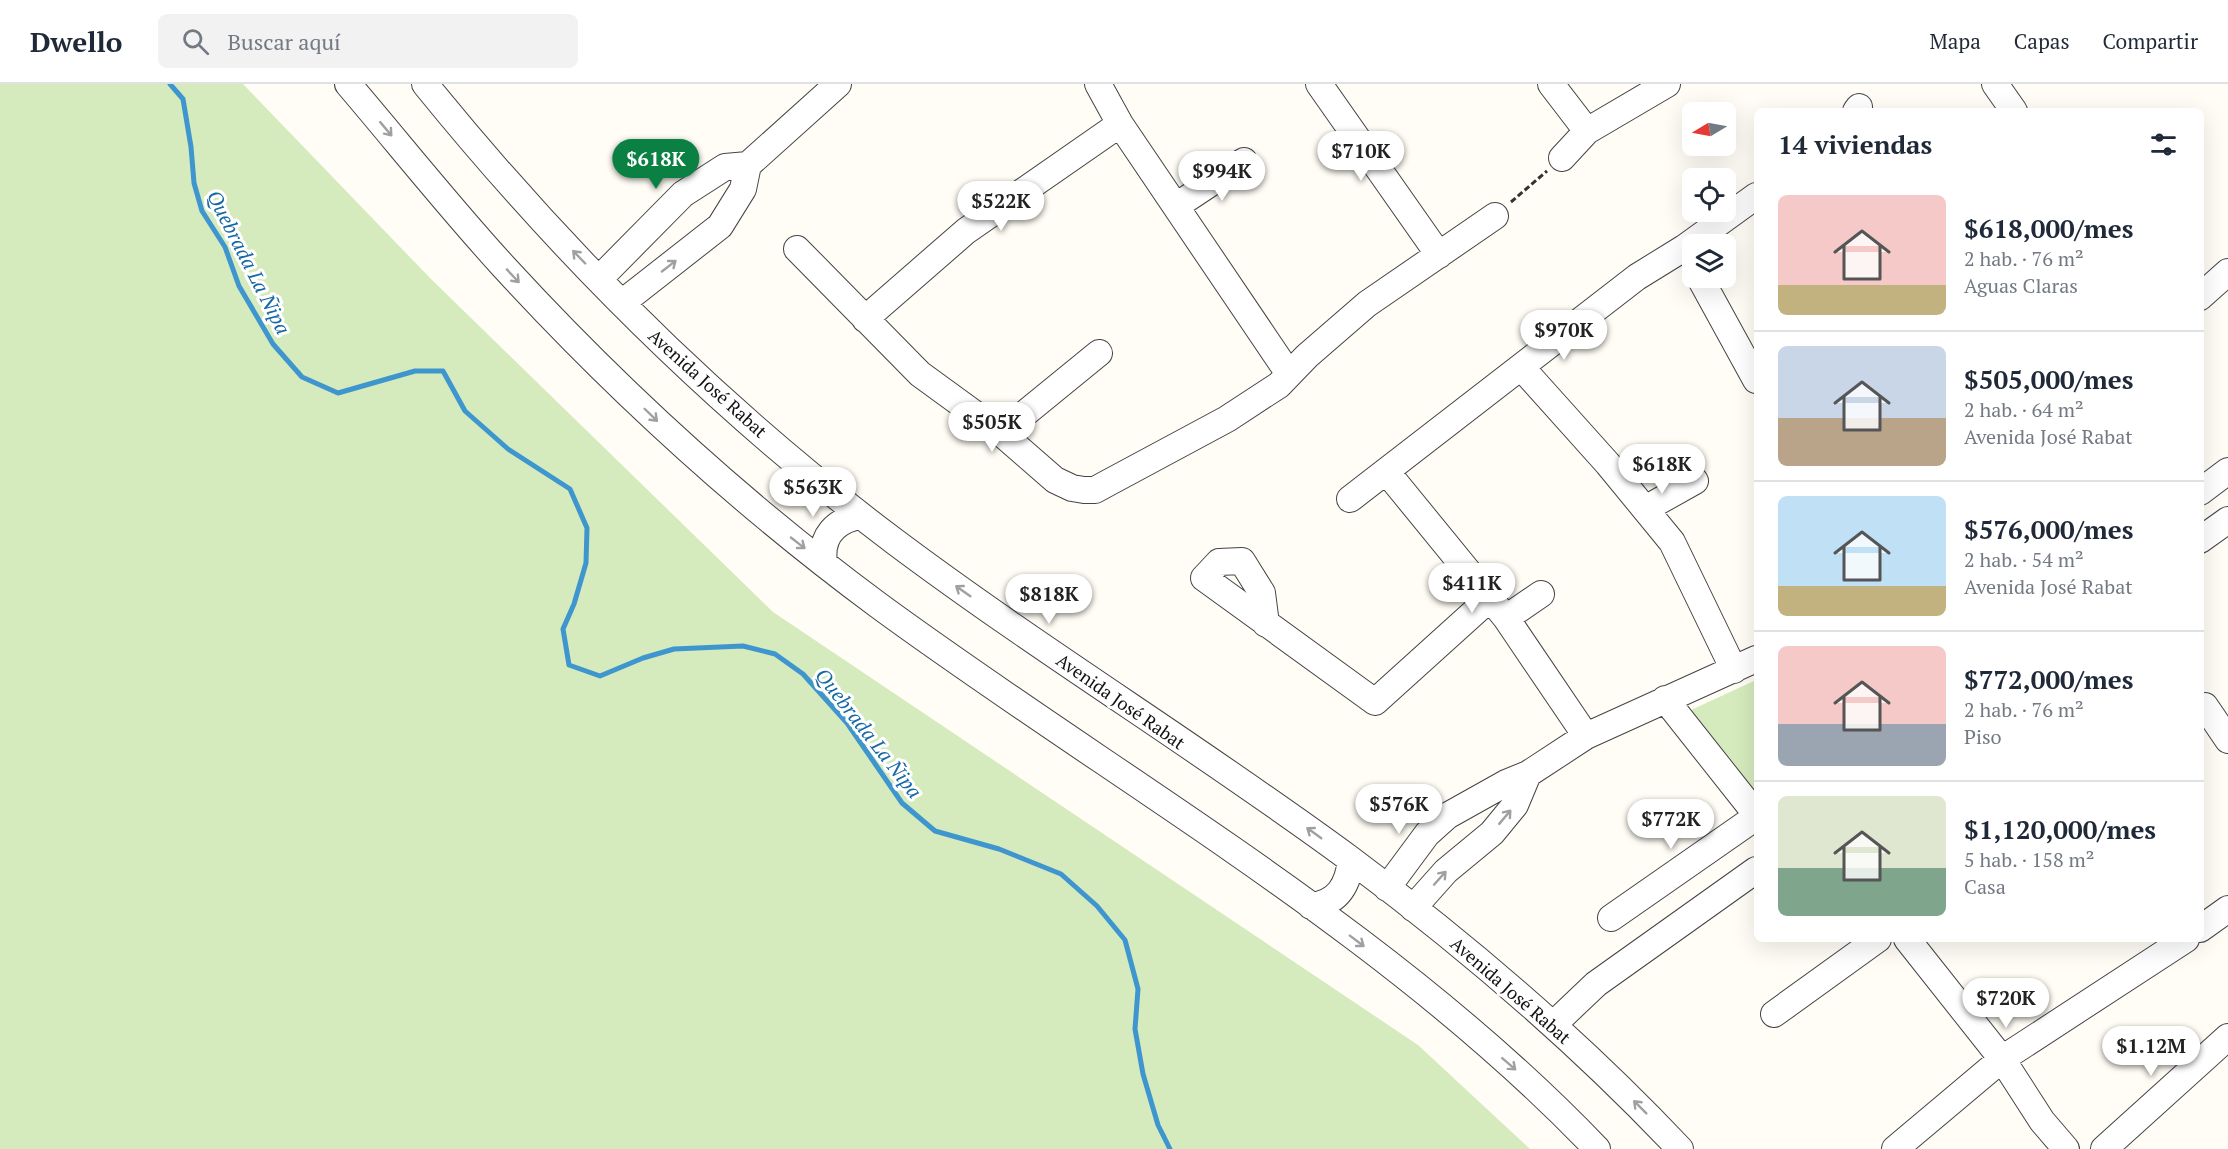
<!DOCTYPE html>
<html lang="es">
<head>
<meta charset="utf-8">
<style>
  :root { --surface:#fff; --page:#f2f2f3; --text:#1f2937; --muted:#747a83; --line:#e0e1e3; --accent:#0b8043 }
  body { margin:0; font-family:"PT Serif",serif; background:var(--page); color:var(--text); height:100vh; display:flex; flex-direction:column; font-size:22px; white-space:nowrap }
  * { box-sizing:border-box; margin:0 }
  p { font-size:20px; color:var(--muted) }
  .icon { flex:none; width:33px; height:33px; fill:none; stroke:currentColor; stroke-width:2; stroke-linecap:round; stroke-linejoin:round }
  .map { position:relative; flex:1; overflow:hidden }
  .side { position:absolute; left:1754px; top:24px; width:450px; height:834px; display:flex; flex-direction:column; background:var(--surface); border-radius:9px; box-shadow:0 6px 24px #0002 }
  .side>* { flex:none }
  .needle { width:39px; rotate:260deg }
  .controls { position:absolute; left:1682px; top:18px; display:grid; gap:12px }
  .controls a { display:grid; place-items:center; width:54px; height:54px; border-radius:9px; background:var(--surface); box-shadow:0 6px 24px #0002; font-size:30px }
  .price { position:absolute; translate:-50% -51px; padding:0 14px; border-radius:21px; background:#fff; color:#222; font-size:20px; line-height:39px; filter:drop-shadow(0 2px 3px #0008) }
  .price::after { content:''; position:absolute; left:50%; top:36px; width:18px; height:14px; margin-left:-9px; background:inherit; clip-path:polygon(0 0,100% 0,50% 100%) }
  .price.active { background:var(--accent); color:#fff }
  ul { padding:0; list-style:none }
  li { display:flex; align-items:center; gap:18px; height:150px; padding:0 24px }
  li+li { border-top:2px solid var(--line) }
  li span { display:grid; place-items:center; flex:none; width:168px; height:120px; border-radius:9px; color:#555 }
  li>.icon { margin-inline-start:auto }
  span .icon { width:72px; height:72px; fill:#fffc; stroke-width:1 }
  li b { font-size:26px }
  h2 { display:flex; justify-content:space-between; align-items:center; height:72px; padding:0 24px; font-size:26px }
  header { display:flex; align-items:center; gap:36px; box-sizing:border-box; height:84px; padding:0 30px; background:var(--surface); border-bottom:2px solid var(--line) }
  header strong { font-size:28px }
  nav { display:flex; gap:33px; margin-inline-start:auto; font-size:21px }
  .search { width:420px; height:54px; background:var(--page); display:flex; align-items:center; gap:15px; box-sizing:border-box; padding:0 21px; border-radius:9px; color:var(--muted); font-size:22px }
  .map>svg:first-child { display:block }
  .green { fill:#d5ebbd }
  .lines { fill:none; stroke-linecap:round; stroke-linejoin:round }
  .stream { stroke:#3f96cf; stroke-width:5 }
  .minor-casing { stroke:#444; stroke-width:28 }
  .path { stroke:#333; stroke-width:3; stroke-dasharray:6 3; stroke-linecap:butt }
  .minor { stroke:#fff; stroke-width:26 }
  .oneway { stroke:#a0a0a0 }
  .labels { text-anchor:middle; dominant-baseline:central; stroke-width:6; stroke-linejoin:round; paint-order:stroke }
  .street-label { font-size:18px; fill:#111; stroke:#fff }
  .water-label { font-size:20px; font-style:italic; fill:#1768a6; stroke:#fff }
</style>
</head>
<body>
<header>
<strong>Dwello</strong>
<div class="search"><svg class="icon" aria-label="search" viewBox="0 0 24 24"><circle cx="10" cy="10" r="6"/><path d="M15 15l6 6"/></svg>Buscar aquí</div>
<nav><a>Mapa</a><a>Capas</a><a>Compartir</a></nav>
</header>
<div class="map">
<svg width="2228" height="1065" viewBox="0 0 2228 1065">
  <rect width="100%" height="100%" fill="#fffdf5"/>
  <path class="green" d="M 0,0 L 243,0 L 430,194 L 773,528 L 1418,961 L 1530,1065 L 0,1065 Z
    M 1756,596 L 1756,713 L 1691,626 Z"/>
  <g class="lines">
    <path class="stream" d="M 170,0 L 183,15 L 191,63 L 194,99 L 202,127 L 225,163 L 239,202 L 273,260 L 302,293 L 338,309 L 415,287 L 443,287 L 465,327 L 508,365 L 570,405 L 587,444 L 586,479 L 574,520 L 563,545 L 569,581 L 600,592 L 643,574 L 674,565 L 743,562 L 775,570 L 803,590 L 847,639 L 902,719 L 935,747 L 999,765 L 1061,790 L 1097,822 L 1125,856 L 1138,905 L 1135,945 L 1143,990 L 1158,1041 L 1170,1065"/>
    <defs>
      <path id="minor" d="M 348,0 C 400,61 450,124 504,183 C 617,306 743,421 878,521 C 1119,698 1389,847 1597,1065
        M 425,0 C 562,169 720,326 894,457 C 1042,568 1201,665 1350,775 C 1468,863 1579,958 1680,1065
        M 1098,0 L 1120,40 L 1289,290
        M 1319,0 L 1439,171
        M 1551,0 L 1587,47
        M 1995,0 L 2014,27
        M 1856,27 L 1859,23
        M 1562,74 L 1587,47 L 1667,0
        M 1176,122 L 1244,77
        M 797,165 L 920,290 L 1001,349 L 1055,396 L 1072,404 L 1084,406 L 1095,406 L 1106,400 L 1227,335 L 1279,301 L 1307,272 L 1367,220 L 1495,132
        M 1700,194 L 1756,296
        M 599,195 L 683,110 L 725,83 L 748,81 L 838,0
        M 2200,213 L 2228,188
        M 623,218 L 720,142 L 743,105 L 748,81
        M 865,235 L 966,147 L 1120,40
        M 1521,283 L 1608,380 L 1672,458 L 1734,586
        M 1001,349 L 1099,269
        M 1386,387 L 1506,534 L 1586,652
        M 2200,408 L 2228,387
        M 1350,415 L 1637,193 L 1684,164 L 1756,112
        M 1645,425 L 1695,397
        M 2200,456 L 2228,436
        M 824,479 C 820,452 836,436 861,432
        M 1506,534 L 1541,510
        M 1266,540 L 1262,509 L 1242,477 L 1219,478 L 1204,494 L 1375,618 L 1489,515
        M 1665,615 L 1756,730
        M 2205,622 L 2228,656
        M 1387,804 L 1427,750 L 1447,732 L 1506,699 L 1528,690 L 1586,652 L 1756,575
        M 1311,822 C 1338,819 1348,801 1351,776
        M 1413,824 L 1446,787 L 1492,749 L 1515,721 L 1528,690
        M 1611,834 L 1756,733
        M 2200,845 L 2228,825
        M 1907,855 L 2002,975 L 2042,1037 L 2066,1065
        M 1774,930 L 1878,855
        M 1554,940 L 1596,900 L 1756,786
        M 1895,1065 L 2002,975 L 2186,855
        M 2104,1065 L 2228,953"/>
    </defs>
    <use href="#minor" class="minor-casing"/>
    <path class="path" d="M 1511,118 L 1547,87"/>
    <use href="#minor" class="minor"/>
  </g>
  <defs><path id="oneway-shaft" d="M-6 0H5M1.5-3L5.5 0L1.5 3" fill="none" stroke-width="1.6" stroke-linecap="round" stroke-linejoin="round" transform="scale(1.5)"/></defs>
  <g class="oneway">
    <use href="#oneway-shaft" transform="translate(386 45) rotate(50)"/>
    <use href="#oneway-shaft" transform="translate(579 173) rotate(-134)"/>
    <use href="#oneway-shaft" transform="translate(669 182) rotate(-38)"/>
    <use href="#oneway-shaft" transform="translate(513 192) rotate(47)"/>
    <use href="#oneway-shaft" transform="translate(651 331) rotate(44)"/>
    <use href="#oneway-shaft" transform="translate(798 459) rotate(38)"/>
    <use href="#oneway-shaft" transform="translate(963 507) rotate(-145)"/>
    <use href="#oneway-shaft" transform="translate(1505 733) rotate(-50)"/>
    <use href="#oneway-shaft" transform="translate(1314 749) rotate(-144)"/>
    <use href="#oneway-shaft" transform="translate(1440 794) rotate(-48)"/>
    <use href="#oneway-shaft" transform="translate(1357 857) rotate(37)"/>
    <use href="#oneway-shaft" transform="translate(1509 980) rotate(41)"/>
    <use href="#oneway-shaft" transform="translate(1640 1023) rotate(-135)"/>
  </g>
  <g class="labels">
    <g class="street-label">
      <text transform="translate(708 299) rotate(42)">Avenida José Rabat</text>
      <text transform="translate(1121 617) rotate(35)">Avenida José Rabat</text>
      <text transform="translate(1511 906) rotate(41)">Avenida José Rabat</text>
    </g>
    <g class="water-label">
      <text transform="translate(249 178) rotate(63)">Quebrada La Ñipa</text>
      <text transform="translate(869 649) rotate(52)">Quebrada La Ñipa</text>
    </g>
  </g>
</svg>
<div class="controls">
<a><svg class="needle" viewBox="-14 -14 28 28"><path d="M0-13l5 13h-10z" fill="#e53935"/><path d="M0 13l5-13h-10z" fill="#747a83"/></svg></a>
<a><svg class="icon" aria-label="locate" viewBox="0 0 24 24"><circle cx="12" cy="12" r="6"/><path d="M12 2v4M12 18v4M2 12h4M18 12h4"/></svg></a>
<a><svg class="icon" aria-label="layers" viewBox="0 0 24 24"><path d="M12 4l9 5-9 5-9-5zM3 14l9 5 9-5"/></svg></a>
</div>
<b class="price" style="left:1361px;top:98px">$710K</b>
<b class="price active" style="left:656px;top:106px">$618K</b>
<b class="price" style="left:1222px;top:118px">$994K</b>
<b class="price" style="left:1001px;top:148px">$522K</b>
<b class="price" style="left:1564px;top:277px">$970K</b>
<b class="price" style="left:992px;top:369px">$505K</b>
<b class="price" style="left:1662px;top:411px">$618K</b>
<b class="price" style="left:813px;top:434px">$563K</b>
<b class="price" style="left:1472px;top:530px">$411K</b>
<b class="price" style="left:1049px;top:541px">$818K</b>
<b class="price" style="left:1399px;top:751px">$576K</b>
<b class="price" style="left:1671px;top:766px">$772K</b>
<b class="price" style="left:2006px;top:945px">$720K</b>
<b class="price" style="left:2151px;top:993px">$1.12M</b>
<section class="side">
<h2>14 viviendas<svg class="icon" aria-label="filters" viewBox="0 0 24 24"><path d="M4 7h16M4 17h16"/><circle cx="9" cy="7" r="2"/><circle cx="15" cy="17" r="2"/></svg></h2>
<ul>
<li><span style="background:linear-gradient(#f6c9c9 75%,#c2b280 0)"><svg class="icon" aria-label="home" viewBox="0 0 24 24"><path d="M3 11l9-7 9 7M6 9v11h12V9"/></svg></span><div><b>$618,000/mes</b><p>2 hab. · 76 m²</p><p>Aguas Claras</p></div></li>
<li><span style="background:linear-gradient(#c9d6e8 60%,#b9a48a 0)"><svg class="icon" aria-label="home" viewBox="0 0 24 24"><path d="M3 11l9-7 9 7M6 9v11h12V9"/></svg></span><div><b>$505,000/mes</b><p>2 hab. · 64 m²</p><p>Avenida José Rabat</p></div></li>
<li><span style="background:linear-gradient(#bfe0f5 75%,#c2b280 0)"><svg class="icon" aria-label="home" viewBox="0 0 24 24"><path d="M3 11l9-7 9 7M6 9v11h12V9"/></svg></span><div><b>$576,000/mes</b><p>2 hab. · 54 m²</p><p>Avenida José Rabat</p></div></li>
<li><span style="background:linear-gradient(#f6c9c9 65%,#9aa5b1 0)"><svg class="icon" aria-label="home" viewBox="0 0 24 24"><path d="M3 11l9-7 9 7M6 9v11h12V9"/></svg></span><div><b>$772,000/mes</b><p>2 hab. · 76 m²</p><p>Piso</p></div></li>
<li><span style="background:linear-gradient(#dfe7d0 60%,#7fa58c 0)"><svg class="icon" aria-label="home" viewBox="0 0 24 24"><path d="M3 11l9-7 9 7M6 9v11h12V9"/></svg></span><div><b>$1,120,000/mes</b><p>5 hab. · 158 m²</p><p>Casa</p></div></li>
</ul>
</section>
</div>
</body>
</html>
